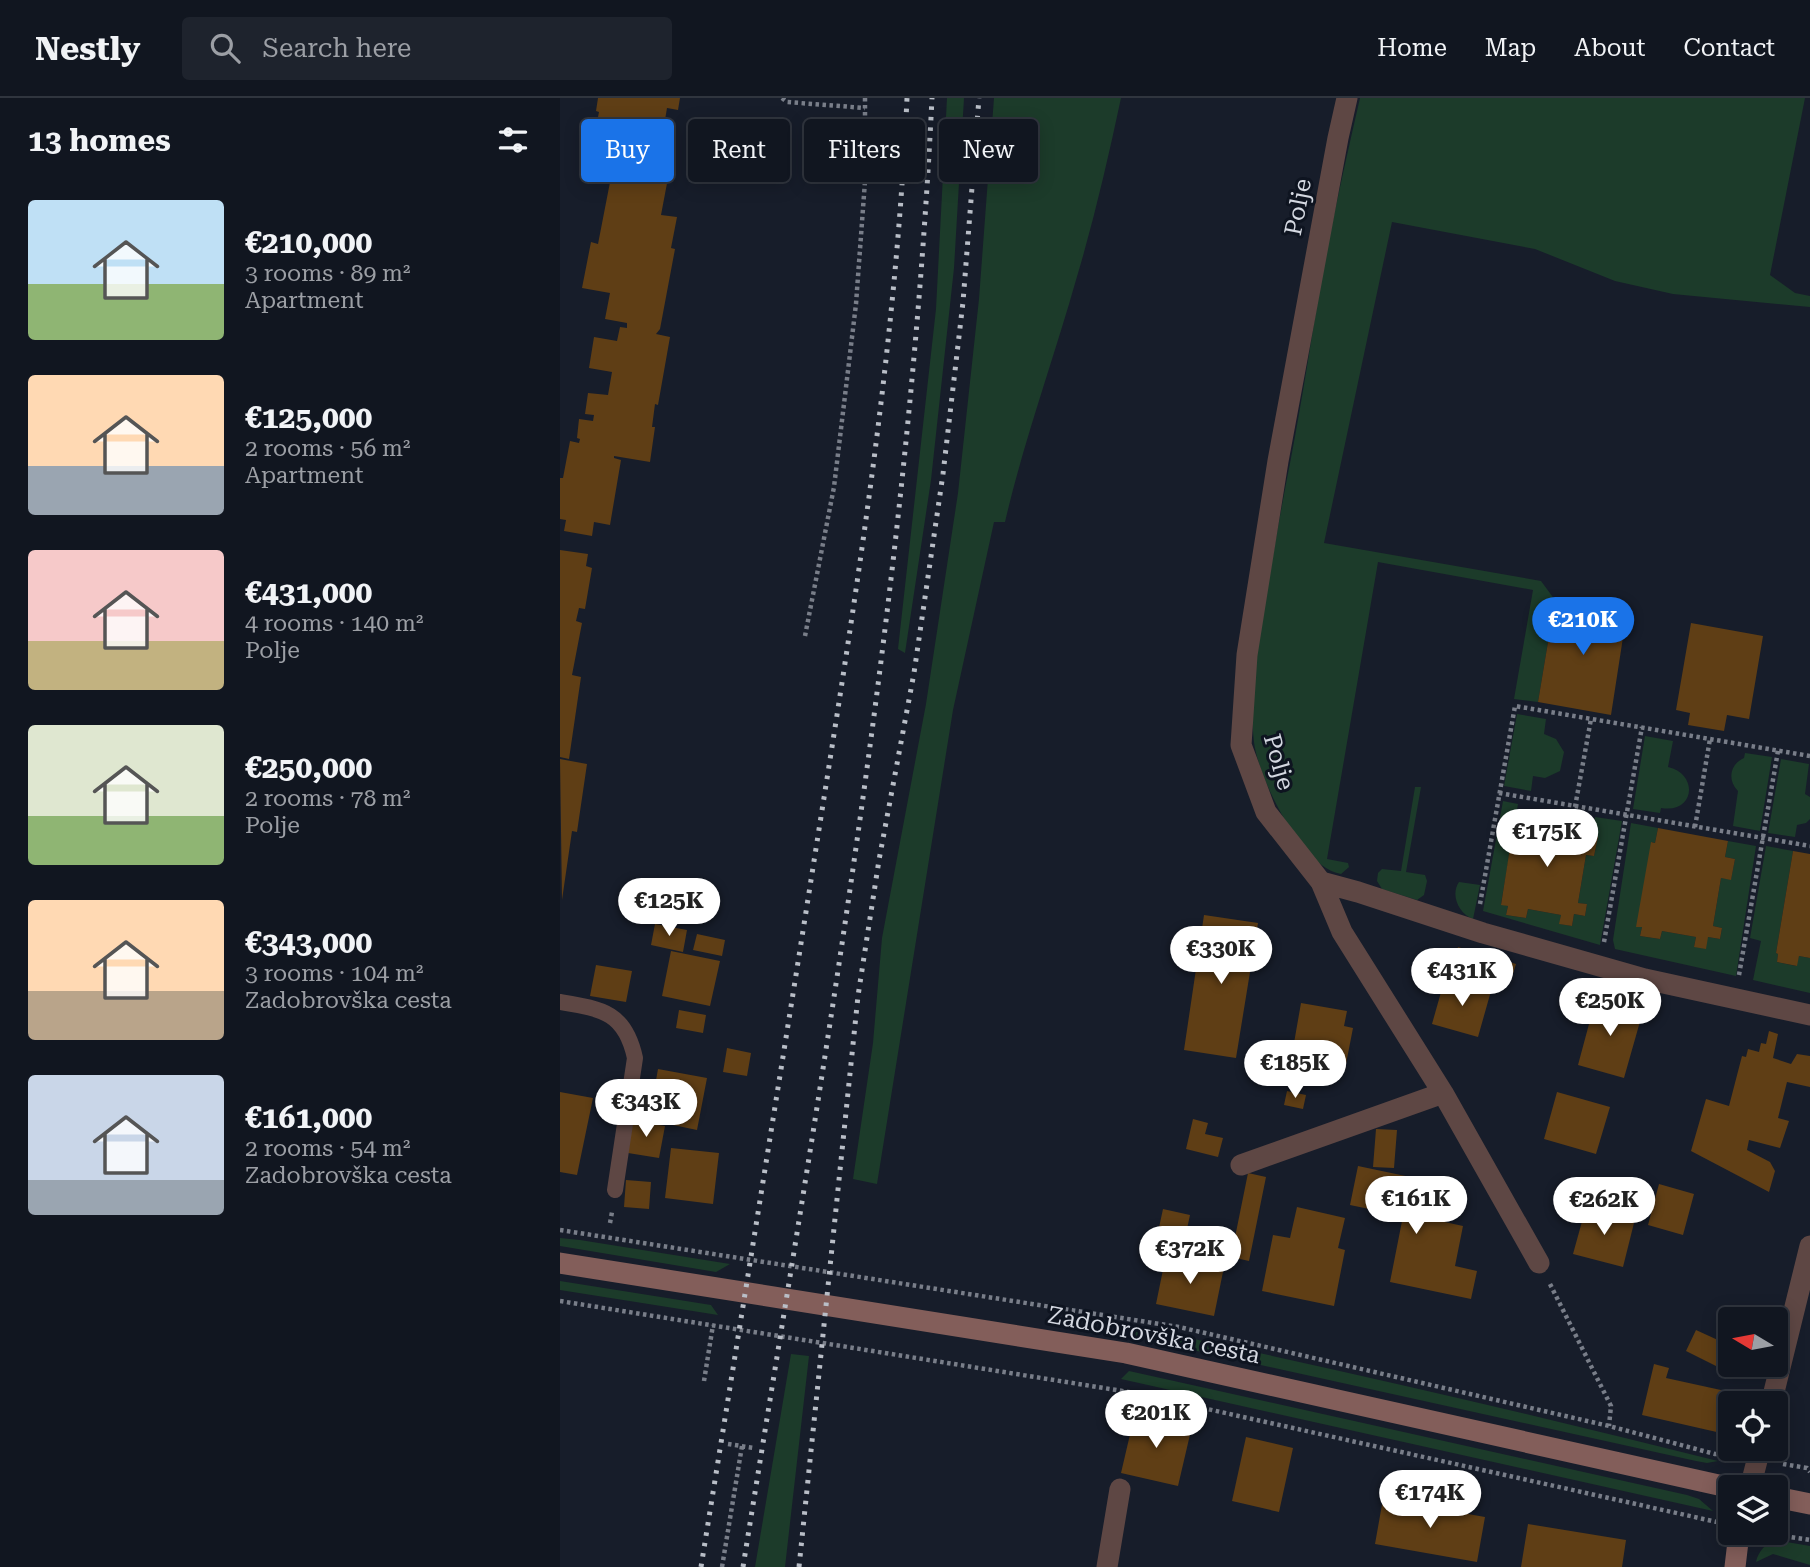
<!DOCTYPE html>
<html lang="en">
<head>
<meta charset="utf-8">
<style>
  :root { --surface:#111620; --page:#1e232d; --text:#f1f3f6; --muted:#9c9fa5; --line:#30353e; --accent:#1a73e8 }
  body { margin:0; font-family:"Roboto Serif",serif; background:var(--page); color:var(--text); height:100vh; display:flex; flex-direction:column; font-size:26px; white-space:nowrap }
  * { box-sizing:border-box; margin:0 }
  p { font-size:23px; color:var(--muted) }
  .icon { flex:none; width:38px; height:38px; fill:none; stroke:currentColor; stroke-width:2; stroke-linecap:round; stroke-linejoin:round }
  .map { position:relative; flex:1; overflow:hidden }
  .panel { display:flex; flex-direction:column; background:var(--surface); width:560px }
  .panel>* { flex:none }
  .top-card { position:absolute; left:21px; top:21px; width:665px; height:63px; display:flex; gap:14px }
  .needle { width:46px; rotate:280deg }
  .fabs { position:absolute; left:1158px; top:1209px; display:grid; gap:14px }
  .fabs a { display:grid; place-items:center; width:70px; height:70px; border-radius:7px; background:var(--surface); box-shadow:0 4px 18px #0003,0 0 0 2px var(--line); font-size:35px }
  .price { position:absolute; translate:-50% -60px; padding:0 16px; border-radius:24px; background:#fff; color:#222; font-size:23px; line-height:46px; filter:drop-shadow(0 2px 4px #0008) }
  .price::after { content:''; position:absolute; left:50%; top:42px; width:21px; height:16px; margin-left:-10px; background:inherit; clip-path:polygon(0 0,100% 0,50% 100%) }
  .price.selected { background:var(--accent); color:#fff }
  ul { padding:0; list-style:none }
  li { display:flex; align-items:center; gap:21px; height:175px; padding:0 28px }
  li span { display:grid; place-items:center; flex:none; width:196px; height:140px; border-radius:7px; color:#555 }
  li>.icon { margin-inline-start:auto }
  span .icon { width:84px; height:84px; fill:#fffc; stroke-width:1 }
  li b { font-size:30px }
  h2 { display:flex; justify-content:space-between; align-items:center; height:84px; padding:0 28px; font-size:30px }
  .pill { padding:0 24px; border-radius:7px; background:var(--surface); box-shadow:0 4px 18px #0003,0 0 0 2px var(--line); font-size:24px; line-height:63px }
  .pill.selected { background:var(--accent); color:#fff }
  header { display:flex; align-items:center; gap:42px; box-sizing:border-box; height:98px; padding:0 35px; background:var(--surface); border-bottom:2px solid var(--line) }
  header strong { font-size:33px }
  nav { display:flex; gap:38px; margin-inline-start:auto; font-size:24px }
  .search { width:490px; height:63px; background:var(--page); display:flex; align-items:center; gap:18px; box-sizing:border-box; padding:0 24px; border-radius:7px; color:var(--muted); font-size:26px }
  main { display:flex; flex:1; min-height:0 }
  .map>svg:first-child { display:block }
  .green { fill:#1c3b2a }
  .building { fill:#5f3e15 }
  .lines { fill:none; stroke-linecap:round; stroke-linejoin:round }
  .path { stroke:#797e89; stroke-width:4.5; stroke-dasharray:3.5 3.5; stroke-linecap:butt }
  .lane { stroke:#5e4744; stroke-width:16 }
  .street { stroke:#5e4744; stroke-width:21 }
  .secondary { stroke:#835e5a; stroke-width:21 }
  .rail { stroke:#b9bec7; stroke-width:5; stroke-dasharray:3.5 7; stroke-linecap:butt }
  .labels { text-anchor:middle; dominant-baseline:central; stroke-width:6; stroke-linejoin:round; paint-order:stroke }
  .street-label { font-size:24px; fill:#d4d8e1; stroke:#0e1420 }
</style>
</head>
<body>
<header>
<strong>Nestly</strong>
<div class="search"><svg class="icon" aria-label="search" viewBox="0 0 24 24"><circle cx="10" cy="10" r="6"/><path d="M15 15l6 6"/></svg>Search here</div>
<nav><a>Home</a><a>Map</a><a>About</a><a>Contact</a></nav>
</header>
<main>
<section class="panel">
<h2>13 homes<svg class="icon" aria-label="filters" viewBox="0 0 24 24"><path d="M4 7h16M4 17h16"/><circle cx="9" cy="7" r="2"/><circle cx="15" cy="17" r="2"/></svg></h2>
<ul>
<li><span style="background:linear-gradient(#bfe0f5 60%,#8fb573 0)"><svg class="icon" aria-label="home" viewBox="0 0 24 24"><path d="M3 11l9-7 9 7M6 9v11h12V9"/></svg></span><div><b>€210,000</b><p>3 rooms · 89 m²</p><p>Apartment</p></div></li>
<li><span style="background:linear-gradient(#ffd9b3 65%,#9aa5b1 0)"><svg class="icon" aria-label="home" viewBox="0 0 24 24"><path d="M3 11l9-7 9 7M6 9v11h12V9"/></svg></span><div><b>€125,000</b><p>2 rooms · 56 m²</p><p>Apartment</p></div></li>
<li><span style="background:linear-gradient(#f6c9c9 65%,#c2b280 0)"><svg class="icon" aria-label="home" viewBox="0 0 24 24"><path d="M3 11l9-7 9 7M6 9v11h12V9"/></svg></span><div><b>€431,000</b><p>4 rooms · 140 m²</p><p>Polje</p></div></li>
<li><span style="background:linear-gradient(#dfe7d0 65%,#8fb573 0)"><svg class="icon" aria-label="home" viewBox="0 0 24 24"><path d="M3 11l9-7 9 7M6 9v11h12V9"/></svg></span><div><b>€250,000</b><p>2 rooms · 78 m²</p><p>Polje</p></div></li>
<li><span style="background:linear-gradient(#ffd9b3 65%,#b9a48a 0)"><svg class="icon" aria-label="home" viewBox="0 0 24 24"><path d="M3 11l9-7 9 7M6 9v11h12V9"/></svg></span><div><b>€343,000</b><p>3 rooms · 104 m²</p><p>Zadobrovška cesta</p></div></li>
<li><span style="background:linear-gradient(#c9d6e8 75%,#9aa5b1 0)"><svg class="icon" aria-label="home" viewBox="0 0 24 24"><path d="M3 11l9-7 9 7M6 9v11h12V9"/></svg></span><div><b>€161,000</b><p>2 rooms · 54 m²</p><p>Zadobrovška cesta</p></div></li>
</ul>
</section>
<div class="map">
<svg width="1250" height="1469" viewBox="0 0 1250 1469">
  <rect width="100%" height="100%" fill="#171d2a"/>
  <path class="green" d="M 387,0 L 404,0 L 394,170 L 371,382 L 345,555 L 338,551 L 376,211 Z
    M 434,0 L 561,0 C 548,61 534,122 516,182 C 493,263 464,342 445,424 L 434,424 L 393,612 L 317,1086 L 293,1081 L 313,945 L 322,840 L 366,606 L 398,395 L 419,201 Z
    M 800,0 L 1245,0 L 1210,177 L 1235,195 L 1250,198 L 1250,209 L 1113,196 L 1055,183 L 975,151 L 832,124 L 764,445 L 981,483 L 995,502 L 978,604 L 954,601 L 973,492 L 818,464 L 767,761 L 788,765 L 789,769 L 781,776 C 743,771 698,680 694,644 C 689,601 697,554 704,512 C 712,461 721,411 731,360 C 743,298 752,235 763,172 C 774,114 787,57 800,0 Z
    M 957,616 L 986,621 L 984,636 L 996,641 L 1004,654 L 1000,673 L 985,680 L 973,678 L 971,693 L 944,688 Z
    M 1085,638 L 1113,643 L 1108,669 C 1139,676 1135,716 1101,710 L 1100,715 L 1073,711 Z
    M 1185,655 L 1212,659 L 1200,733 L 1173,728 L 1178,693 C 1167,682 1170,666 1184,660 Z
    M 1221,661 L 1249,666 L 1245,696 L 1250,699 L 1250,721 L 1246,725 L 1237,727 L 1235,739 L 1208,735 Z
    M 855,689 L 861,689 L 846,774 L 865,777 L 867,783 L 864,797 L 857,802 L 822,791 L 817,783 L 818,775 L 822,771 L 841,773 Z
    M 943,703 L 958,706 L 941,806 L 948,808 L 946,817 L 966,820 L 968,811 L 1001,817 L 1000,826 L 1012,828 L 1014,816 L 1025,818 L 1027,806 L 1018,805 L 1026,757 L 1034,758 L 1038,739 L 1032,738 L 1035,719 L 1062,723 L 1040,847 L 923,813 Z
    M 1071,725 L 1098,730 L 1095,745 L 1092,744 L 1077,829 L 1082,829 L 1080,838 L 1100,841 L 1102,833 L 1136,839 L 1134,849 L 1148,839 L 1160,841 L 1162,830 L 1153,828 L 1161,780 L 1171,781 L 1175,761 L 1165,759 L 1168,743 L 1196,748 L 1176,878 L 1055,851 L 1053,842 Z
    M 1206,748 L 1233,753 L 1216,855 L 1218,856 L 1217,864 L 1236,868 L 1239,858 L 1250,860 L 1250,895 L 1193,882 L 1201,843 L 1190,840 Z
    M 899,784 L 920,787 L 913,821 C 899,816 890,797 899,784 Z
    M 0,1140 L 20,1142 L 170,1166 L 156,1174 L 0,1148 Z
    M 0,1183 L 151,1207 L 158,1217 L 0,1192 Z
    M 565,1227 C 764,1267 961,1314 1158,1363 L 1147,1365 L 1136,1363 L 578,1240 Z
    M 231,1256 L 249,1258 L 225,1469 L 195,1469 Z
    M 569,1273 L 1127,1397 L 1139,1401 L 1153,1413 L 561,1281 Z
    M 1215,1442 L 1250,1448 L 1250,1467 L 1213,1456 L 1196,1464 C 1198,1454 1205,1446 1215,1442 Z"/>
  <path class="building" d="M 38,0 L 120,0 L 118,12 L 107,10 L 103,34 L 98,33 L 91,77 L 108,80 L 101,117 L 117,119 L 111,150 L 115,151 L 100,231 L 96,236 L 110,239 L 98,307 L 95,306 L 92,329 L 95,329 L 90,364 L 54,358 L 54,360 L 61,362 L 50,427 L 34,424 L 32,438 L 4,433 L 6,422 L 0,421 L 0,380 L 3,380 L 10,343 L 19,345 L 20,341 L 17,340 L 19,321 L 33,323 L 34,317 L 25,316 L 28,295 L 48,297 L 52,274 L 29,270 L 34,239 L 57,243 L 60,229 L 67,230 L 67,225 L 45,221 L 50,195 L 22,190 L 31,144 L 38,146 L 51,79 L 20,74 L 23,53 L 42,57 L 43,49 L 28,47 L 32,23 L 37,24 L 39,14 L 36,13 Z
    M 0,452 L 28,456 L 26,468 L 32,470 L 25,511 L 19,510 L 16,523 L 22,525 L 12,577 L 21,579 L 9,661 L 0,659 Z
    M 995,502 L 1054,512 L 1056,505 L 1068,507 L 1051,617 L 978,604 Z
    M 1131,525 L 1203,538 L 1189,621 L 1167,617 L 1164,633 L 1128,627 L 1130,615 L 1116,612 Z
    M 0,661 L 27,666 L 17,734 L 12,733 L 2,802 Z
    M 955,718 L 1030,730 L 1029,738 L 1038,739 L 1034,758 L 1026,757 L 1018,805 L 1027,806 L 1025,818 L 1014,816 L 1012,828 L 999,826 L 1001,817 L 968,811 L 966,820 L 946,817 L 948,808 L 941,807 Z
    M 1098,730 L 1168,743 L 1165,759 L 1175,761 L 1171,782 L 1161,780 L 1153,828 L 1162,830 L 1160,841 L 1148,839 L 1146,851 L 1134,849 L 1136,839 L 1102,833 L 1100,841 L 1080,838 L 1082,829 L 1076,829 L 1091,744 L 1095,745 Z
    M 1233,753 L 1250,756 L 1250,860 L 1239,858 L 1237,868 L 1217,864 L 1218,856 L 1216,855 Z
    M 644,817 L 698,825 L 676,960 L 624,952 Z
    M 95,826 L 127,832 L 123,854 L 91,847 Z
    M 137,836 L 165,842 L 162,858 L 133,852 Z
    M 898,849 L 956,866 L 951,882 L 893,866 Z
    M 111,853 L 160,863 L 150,908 L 102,898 Z
    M 36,867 L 72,873 L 66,904 L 30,898 Z
    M 885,880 L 931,893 L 918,939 L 872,926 Z
    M 1036,900 L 1083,913 L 1064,980 L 1018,967 Z
    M 741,905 L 787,913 L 784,928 L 793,930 L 785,971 L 731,962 Z
    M 119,912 L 146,917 L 143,935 L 116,930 Z
    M 1209,933 L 1218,936 L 1213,960 L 1231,966 L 1237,956 L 1250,958 L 1250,989 L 1227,984 L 1218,1020 L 1229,1023 L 1220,1050 L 1189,1042 L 1187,1052 L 1210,1064 L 1215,1073 L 1209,1094 L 1131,1053 L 1146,1001 L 1169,1008 L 1182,958 L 1186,959 L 1188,951 L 1199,954 L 1201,945 L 1206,946 Z
    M 167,950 L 191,955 L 187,978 L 163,974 Z
    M 98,971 L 147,980 L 137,1032 L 89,1022 Z
    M 727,993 L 746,997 L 743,1011 L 724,1007 Z
    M 0,994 L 33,1000 L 17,1077 L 0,1074 Z
    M 997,994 L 1050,1009 L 1036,1056 L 984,1041 Z
    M 633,1021 L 648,1025 L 645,1036 L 663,1040 L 658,1059 L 626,1051 Z
    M 73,1023 L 105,1028 L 99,1060 L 68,1055 Z
    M 816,1031 L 837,1032 L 834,1070 L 813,1069 Z
    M 111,1050 L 159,1055 L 153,1106 L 105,1100 Z
    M 798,1068 L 855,1080 L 848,1116 L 903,1128 L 895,1168 L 917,1173 L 911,1201 L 830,1184 L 843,1118 L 790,1107 Z
    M 688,1075 L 706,1079 L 689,1163 L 671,1159 Z
    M 66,1082 L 91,1084 L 89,1111 L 64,1109 Z
    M 1099,1086 L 1134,1096 L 1123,1137 L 1088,1127 Z
    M 737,1109 L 785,1120 L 778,1150 L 785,1152 L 774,1208 L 702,1193 L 713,1137 L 730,1140 Z
    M 1026,1109 L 1075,1121 L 1063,1169 L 1013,1156 Z
    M 603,1111 L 630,1117 L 622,1154 L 595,1148 Z
    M 606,1157 L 664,1169 L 654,1218 L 596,1206 Z
    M 1136,1232 L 1171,1248 L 1171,1267 L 1174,1267 L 1170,1275 L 1126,1253 Z
    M 1094,1266 L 1109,1270 L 1106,1280 L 1170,1294 L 1161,1335 L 1082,1317 Z
    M 575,1315 L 632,1328 L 618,1388 L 561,1375 Z
    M 686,1339 L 733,1350 L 719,1414 L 672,1403 Z
    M 823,1401 L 925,1419 L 917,1464 L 815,1446 Z
    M 968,1426 L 1066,1442 L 1062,1469 L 961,1469 Z"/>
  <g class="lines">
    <path class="path" d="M 222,0 L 227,4 L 305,10
      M 245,538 L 274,389 L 296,206 L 305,83 L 305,0
      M 939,695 L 1250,748
      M 1015,709 L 1031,621
      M 1135,729 L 1150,641
      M 920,806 L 955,608 L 1250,658
      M 1044,844 L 1082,629
      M 1179,877 L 1218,653
      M 50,1125 L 52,1114
      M 0,1132 L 619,1229 L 1049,1328 L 1155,1356 L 1174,1356
      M 990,1186 L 1051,1308 L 1049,1328
      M 0,1203 L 575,1295 L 1157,1424
      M 144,1283 L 153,1227
      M 168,1346 L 194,1350
      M 1223,1366 L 1247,1370 L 1250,1374
      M 1204,1435 L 1250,1442
      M 162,1469 L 182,1348"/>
    <path class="lane" d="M 0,904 C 42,911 65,914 75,960 L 55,1092"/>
    <path class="street" d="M 787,0 L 778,40 L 718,363 L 687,557 L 681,647 L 706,714 L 761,784 L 782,834 L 883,995 L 979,1165
      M 761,784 L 798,794 L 923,835 L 1085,881 L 1250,917
      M 681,1067 L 883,995
      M 1211,1306 L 1250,1148
      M 1190,1390 L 1200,1351
      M 547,1469 L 560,1391"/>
    <path class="secondary" d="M 0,1165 L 566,1255 L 1172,1390
      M 1216,1399 L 1250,1406
      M 1175,1469 L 1179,1435"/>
    <path class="rail" d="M 141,1469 C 181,1221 221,973 260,725 C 298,485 336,244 347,0
      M 183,1469 C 261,982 348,494 372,0
      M 239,1469 L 298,898 L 319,762 L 354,575 L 383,376 L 403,204 L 419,0"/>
  </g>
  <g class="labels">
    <g class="street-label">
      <text transform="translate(738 109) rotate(-79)">Polje</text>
      <text transform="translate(719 664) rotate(74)">Polje</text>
      <text transform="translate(594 1237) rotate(11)">Zadobrovška cesta</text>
    </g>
  </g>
</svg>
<div class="fabs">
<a><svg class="needle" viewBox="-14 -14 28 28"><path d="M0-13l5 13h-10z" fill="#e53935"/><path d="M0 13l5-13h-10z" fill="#9c9fa5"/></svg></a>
<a><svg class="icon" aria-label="locate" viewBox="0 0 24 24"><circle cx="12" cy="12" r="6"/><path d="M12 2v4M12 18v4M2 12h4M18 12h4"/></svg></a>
<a><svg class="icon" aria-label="layers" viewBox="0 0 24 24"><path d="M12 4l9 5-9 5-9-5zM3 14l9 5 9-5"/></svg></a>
</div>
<b class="price selected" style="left:1023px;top:559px">€210K</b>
<b class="price" style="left:987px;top:771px">€175K</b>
<b class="price" style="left:109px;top:840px">€125K</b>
<b class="price" style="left:661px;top:888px">€330K</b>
<b class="price" style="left:902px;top:910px">€431K</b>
<b class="price" style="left:1050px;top:940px">€250K</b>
<b class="price" style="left:735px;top:1002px">€185K</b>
<b class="price" style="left:86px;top:1041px">€343K</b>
<b class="price" style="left:856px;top:1138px">€161K</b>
<b class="price" style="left:1044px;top:1139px">€262K</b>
<b class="price" style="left:630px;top:1188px">€372K</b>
<b class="price" style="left:596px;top:1352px">€201K</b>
<b class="price" style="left:870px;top:1432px">€174K</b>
<div class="top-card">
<a class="pill selected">Buy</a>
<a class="pill">Rent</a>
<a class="pill">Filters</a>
<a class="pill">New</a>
</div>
</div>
</main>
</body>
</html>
